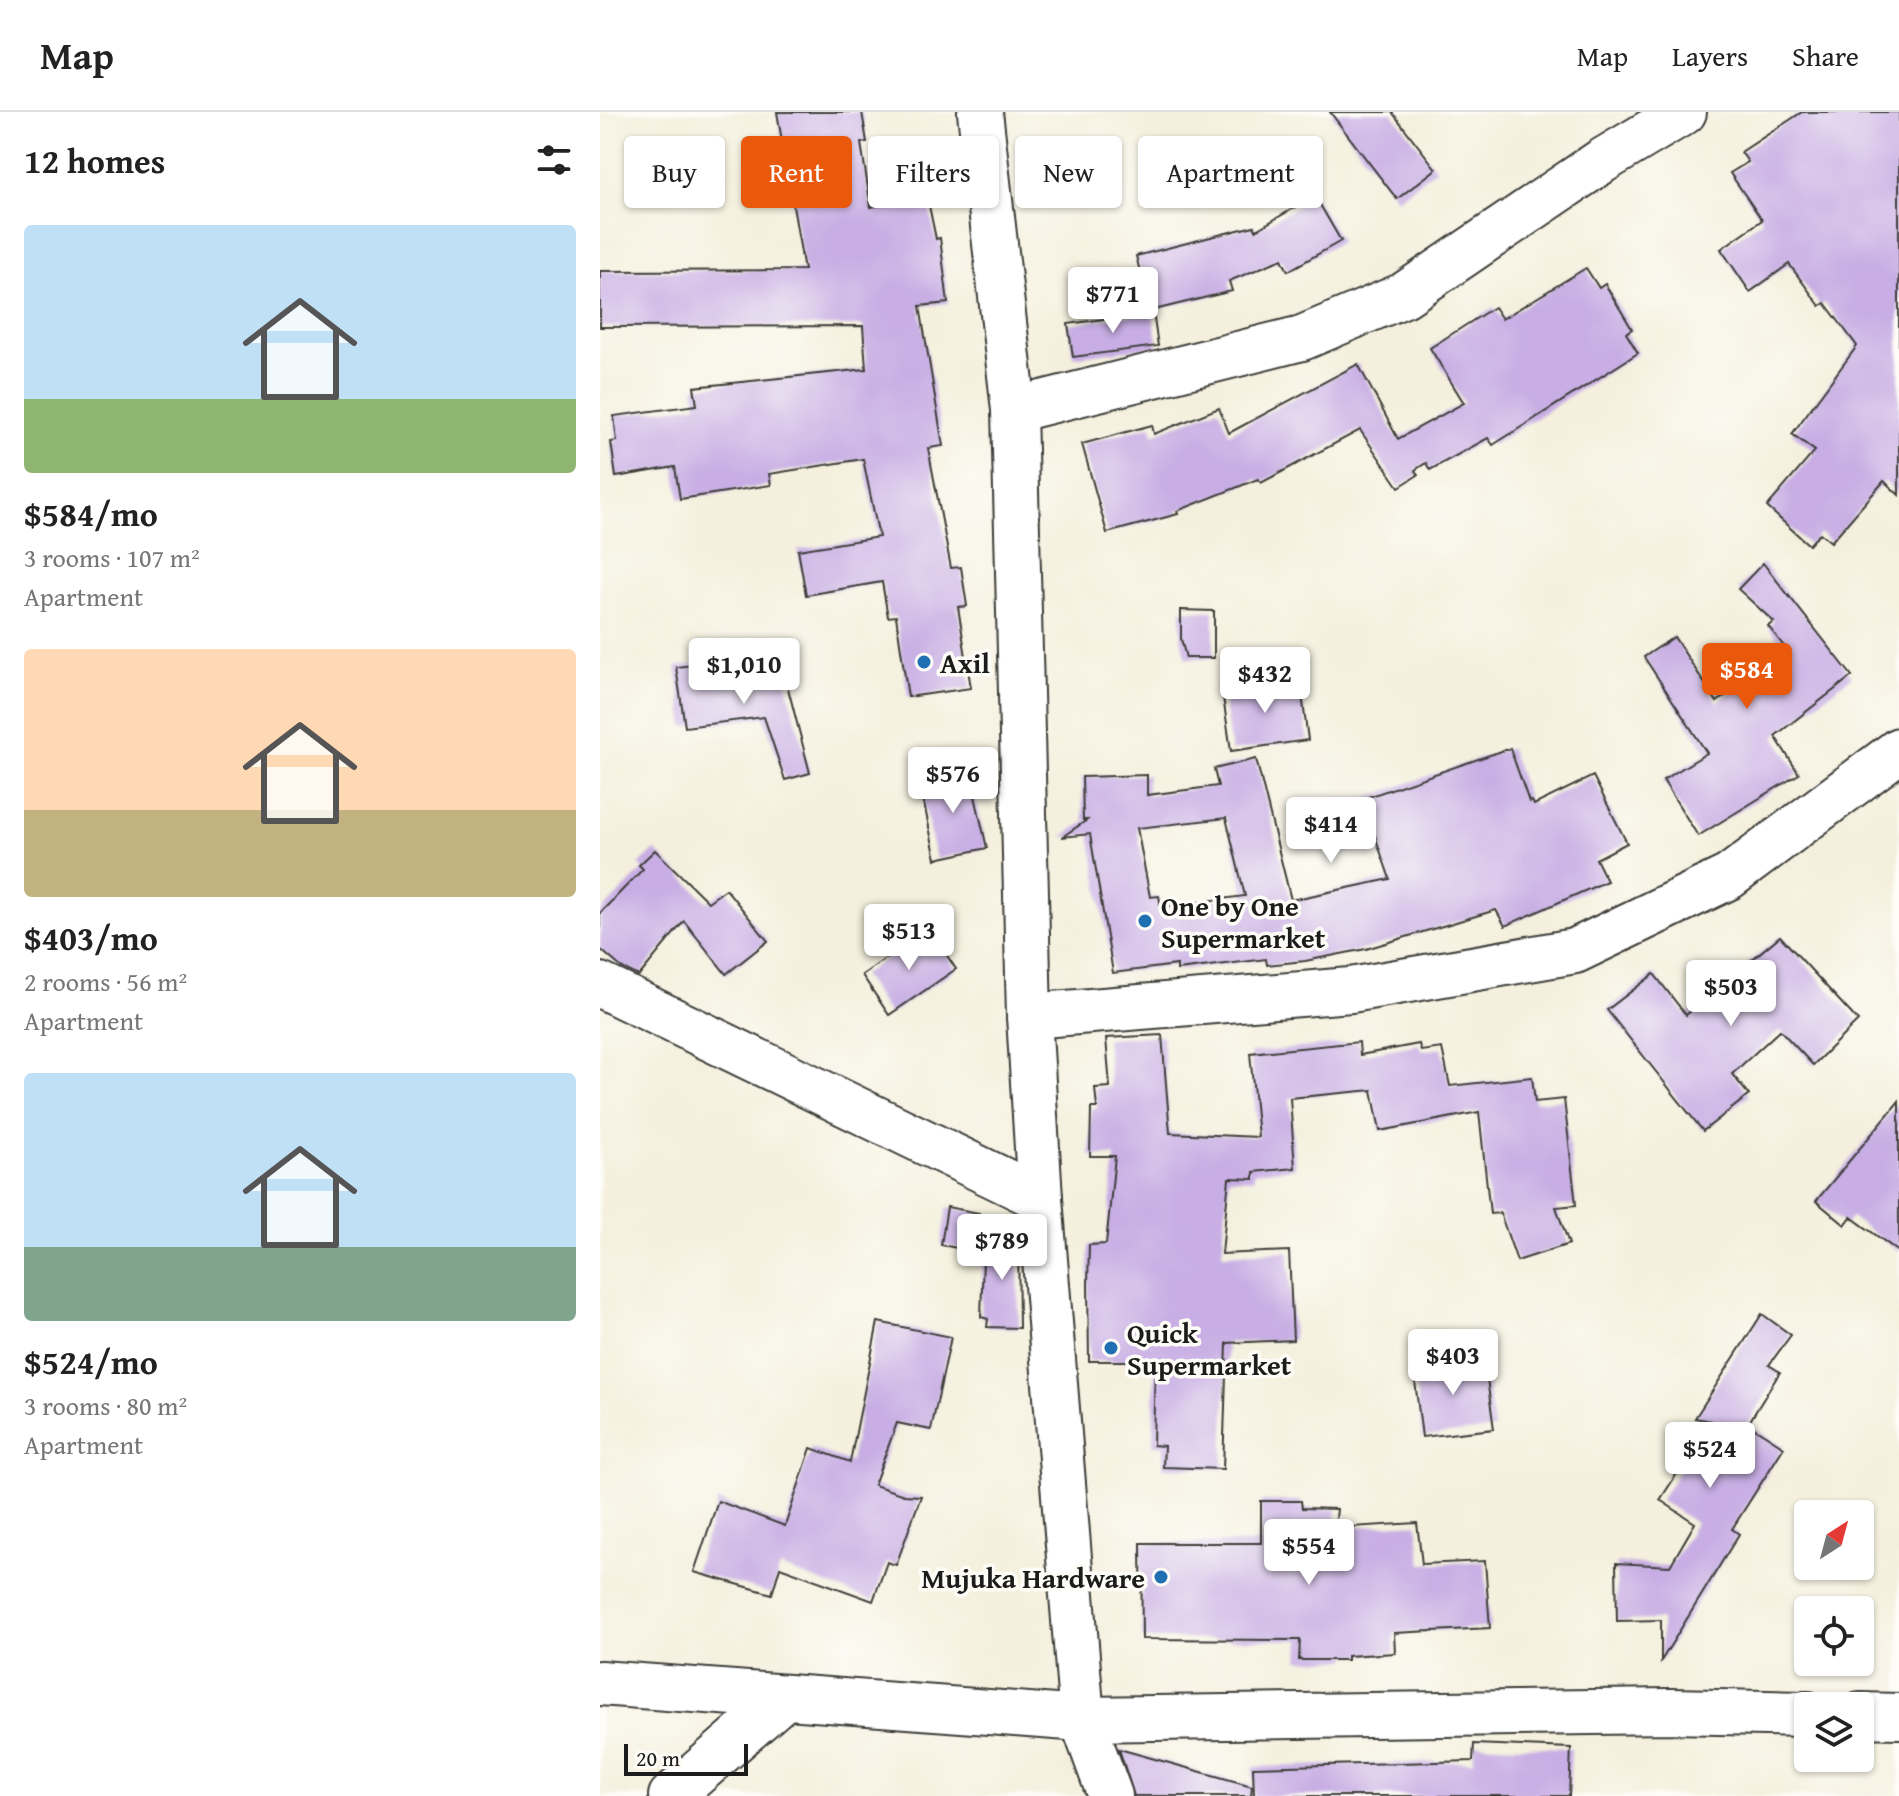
<!DOCTYPE html>
<meta charset="utf-8">
<style>
body{margin:0;font-family:"Gentium Book Plus",serif;background:#f2f2f2;color:#222;height:100vh;display:flex;flex-direction:column;font-size:30px;white-space:nowrap}
*{box-sizing:border-box;margin:0}
p{font-size:26px;color:#767676}
.icon{flex:none;width:44px;height:44px;fill:none;stroke:currentColor;stroke-width:2;stroke-linecap:round;stroke-linejoin:round}
.map{position:relative;flex:1;overflow:hidden}
.sheet{display:flex;flex-direction:column;background:#fff;width:600px}
.sheet>*{flex:none}
.hud{position:absolute;left:24px;top:24px;width:760px;height:72px;display:flex;gap:16px}
.needle{width:52px;rotate:36deg}
.fabs{position:absolute;left:1194px;top:1388px;display:grid;gap:16px}
.fabs a{display:grid;place-items:center;width:80px;height:80px;border-radius:8px;background:#fff;box-shadow:0 2px 6px #0004;font-size:40px}
.scale{position:absolute;left:24px;bottom:20px;width:124px;box-sizing:border-box;padding-left:8px;border:4px solid #1c1c1c;border-top:0;font-size:22px;line-height:28px;white-space:nowrap;color:#1c1c1c;-webkit-text-stroke:6px #fdfcf7;paint-order:stroke}
.price{position:absolute;translate:-50% -68px;padding:0 18px;border-radius:8px;background:#fff;color:#222;font-size:26px;line-height:52px;filter:drop-shadow(0 2px 4px #0008)}
.price::after{content:'';position:absolute;left:50%;top:48px;width:24px;height:18px;margin-left:-12px;background:inherit;clip-path:polygon(0 0,100% 0,50% 100%)}
.price.current{background:#ea580c;color:#fff}
ul{padding:0;list-style:none}
li{display:grid;align-content:center;gap:16px;height:424px;padding:0 24px}
li span{display:grid;place-items:center;height:248px;border-radius:8px;color:#555}
li>.icon{margin-inline-start:auto}
span .icon{width:144px;height:144px;fill:#fffc;stroke-width:1}
li b{font-size:34px}
h2{display:flex;justify-content:space-between;align-items:center;height:96px;padding:0 24px;font-size:34px}
.tag{padding:0 28px;border-radius:8px;background:#fff;box-shadow:0 2px 6px #0004;font-size:28px;line-height:72px}
.tag.current{background:#ea580c;color:#fff}
header{display:flex;align-items:center;gap:48px;box-sizing:border-box;height:112px;padding:0 40px;background:#fff;border-bottom:2px solid #e0e0e0}
header strong{font-size:38px}
nav{display:flex;gap:44px;margin-inline-start:auto;font-size:28px}
main{display:flex;flex:1;min-height:0}
.map>svg:first-child{display:block}
.building{fill:#c8aee4;fill-rule:evenodd}
.lines{fill:none;stroke-linecap:round;stroke-linejoin:round}
.minor-casing{stroke:#3c3c39;stroke-width:48}
.minor{stroke:#fff;stroke-width:44}
.poi-dot{fill:#1f6fb2;stroke:#fdfcf7;stroke-width:3}
.labels{text-anchor:middle;dominant-baseline:central;stroke-width:7;stroke-linejoin:round;paint-order:stroke}
.poi-label{font-size:28px;font-weight:bold;fill:#1c1c1c;stroke:#fdfcf7;text-anchor:start}
</style>
<header>
<strong>Map</strong>
<nav><a>Map</a><a>Layers</a><a>Share</a></nav>
</header>
<main>
<section class="sheet">
<h2>12 homes<svg class="icon" aria-label="filters" viewBox="0 0 24 24"><path d="M4 7h16M4 17h16"/><circle cx="9" cy="7" r="2"/><circle cx="15" cy="17" r="2"/></svg></h2>
<ul>
<li><span style="background:linear-gradient(#bfe0f5 70%,#8fb573 0)"><svg class="icon" aria-label="home" viewBox="0 0 24 24"><path d="M3 11l9-7 9 7M6 9v11h12V9"/></svg></span><div><b>$584/mo</b><p>3 rooms · 107 m²</p><p>Apartment</p></div></li>
<li><span style="background:linear-gradient(#ffd9b3 65%,#c2b280 0)"><svg class="icon" aria-label="home" viewBox="0 0 24 24"><path d="M3 11l9-7 9 7M6 9v11h12V9"/></svg></span><div><b>$403/mo</b><p>2 rooms · 56 m²</p><p>Apartment</p></div></li>
<li><span style="background:linear-gradient(#bfe0f5 70%,#7fa58c 0)"><svg class="icon" aria-label="home" viewBox="0 0 24 24"><path d="M3 11l9-7 9 7M6 9v11h12V9"/></svg></span><div><b>$524/mo</b><p>3 rooms · 80 m²</p><p>Apartment</p></div></li>
</ul>
</section>
<div class="map">
<svg width="1299" height="1684" viewBox="0 0 1299 1684">
<rect width="100%" height="100%" fill="#fdfcf7"/>
<filter id="ink" filterUnits="userSpaceOnUse"><feTurbulence type="fractalNoise" baseFrequency=".0125" numOctaves="2"/><feDisplacementMap in="SourceGraphic" scale="16" xChannelSelector="R" yChannelSelector="G"/><feConvolveMatrix kernelMatrix="1 2 1 2 8 2 1 2 1" color-interpolation-filters="sRGB"/></filter>
<filter id="wash" filterUnits="userSpaceOnUse"><feTurbulence type="fractalNoise" baseFrequency=".006" numOctaves="4" result="noise"/><feDisplacementMap in="SourceGraphic" scale="32" xChannelSelector="R" yChannelSelector="G"/><feGaussianBlur stdDeviation="1.8" result="paint"/><feColorMatrix in="noise" values="0 0 0 0 0 0 0 0 0 0 0 0 0 0 0 0 0 1.4 0 .05"/><feComposite in="paint" operator="in"/></filter>
<g filter="url(#wash)">
<rect width="100%" height="100%" fill="#f4f0dd"/>
<g id="blocks">
<g class="building">
<polygon points="177,0 262,0 267,30 261,31 271,95 327,84 336,127 340,126 348,191 320,194 343,334 328,336 351,456 361,455 367,494 358,495 371,576 308,585 296,504 288,505 282,470 206,483 198,438 279,425 263,347 169,362 171,373 80,387 75,355 16,365 11,330 17,329 14,304 97,293 94,275 266,257 263,214 0,215 0,159 204,158"/>
<polygon points="730,0 792,0 836,57 797,87"/>
<polygon points="1202,0 1299,0 1299,383 1284,369 1231,430 1220,421 1209,433 1167,395 1215,339 1192,322 1257,234 1225,191 1220,194 1189,152 1150,180 1121,137 1162,108 1130,61 1148,50 1141,40"/>
<polygon points="715,84 741,129 688,159 682,147 629,169 632,179 550,199 536,144 654,114 656,118"/>
<polygon points="986,156 999,176 1005,172 1032,217 1026,221 1038,241 893,333 888,326 830,358 826,351 815,358 818,363 799,375 760,318 661,371 658,367 577,399 578,402 507,421 482,332 552,313 554,322 619,296 629,321 758,252 798,327 864,291 830,236 894,195 902,207"/>
<polygon points="553,200 558,234 473,245 468,212"/>
<polygon points="1163,451 1252,564 1175,624 1199,662 1098,724 1063,668 1107,641 1044,545 1074,525 1117,590 1186,537 1168,514 1174,510 1138,477"/>
<polygon points="581,498 614,499 614,546 586,546 581,527"/>
<polygon points="138,547 141,567 183,557 210,661 185,668 164,605 85,615 76,555"/>
<polygon points="700,567 708,628 631,639 622,578"/>
<path d="M 910,636 L 929,690 L 932,689 L 934,693 L 993,664 L 1027,731 L 996,747 L 1007,769 L 905,814 L 896,798 L 766,837 L 705,849 L 667,853 L 666,847 L 577,858 L 577,853 L 513,861 L 490,722 L 462,725 L 487,708 L 483,708 L 482,665 L 547,663 L 547,683 L 618,674 L 614,657 L 656,647 L 691,788 L 790,767 L 762,687 ZM 626,706 L 645,784 L 561,795 L 559,784 L 550,785 L 537,716 Z"/>
<polygon points="369,658 387,736 336,747 319,669"/>
<polygon points="55,738 108,790 126,777 168,829 126,862 84,809 39,864 22,856 0,837 0,801 43,757 39,753"/>
<polygon points="329,817 356,857 289,903 262,863"/>
<polygon points="1180,824 1258,909 1213,953 1180,918 1132,962 1149,983 1103,1019 1007,898 1054,862 1086,903"/>
<polygon points="562,923 570,1021 658,1025 650,941 759,930 760,943 819,932 821,939 842,936 850,974 932,965 935,990 964,987 976,1093 956,1095 969,1132 917,1149 900,1101 890,1102 879,1000 780,1019 772,978 690,986 695,1056 654,1060 654,1067 629,1066 622,1142 689,1139 693,1228 627,1231 623,1357 563,1355 564,1334 553,1333 555,1249 489,1249 488,1173 489,1133 506,1132 515,1044 490,1044 491,996 497,996 495,976 510,975 506,926"/>
<polygon points="1299,989 1299,1140 1251,1105 1245,1113 1216,1089"/>
<polygon points="347,1095 379,1101 373,1139 341,1133"/>
<polygon points="394,1118 418,1119 419,1216 387,1215 388,1207 381,1205 383,1147 392,1148"/>
<polygon points="1162,1202 1191,1223 1169,1253 1180,1260 1148,1312 1184,1335 1132,1417 1139,1422 1061,1549 1061,1508 1017,1509 1016,1451 1070,1454 1095,1411 1060,1388 1111,1309 1095,1306"/>
<polygon points="278,1210 351,1225 331,1318 297,1311 274,1373 304,1383 321,1384 296,1453 287,1450 273,1489 180,1455 172,1482 94,1460 118,1389 185,1414 211,1336 250,1350"/>
<polygon points="884,1245 894,1317 822,1325 813,1253"/>
<polygon points="661,1389 701,1389 702,1396 737,1397 735,1416 817,1411 822,1452 885,1449 890,1516 794,1521 795,1541 747,1544 747,1548 699,1548 700,1528 542,1527 541,1431 661,1431"/>
<polygon points="874,1632 971,1636 969,1684 654,1684 653,1655 873,1649"/>
<polygon points="519,1637 652,1674 651,1684 534,1684"/>
</g>
</g>
</g>
<g filter="url(#ink)">
<use href="#blocks" fill-opacity="0" stroke="#3c3c39" stroke-width="2"/>
<g class="lines">
<defs>
<g id="minor">
<polyline points="380,0 414,298 429,904 440,1086 482,1607 510,1684"/>
<polyline points="414,298 702,226 804,183 1002,49 1084,0"/>
<polyline points="0,873 440,1086"/>
<polyline points="429,904 751,878 975,839 1129,765 1299,638"/>
<polyline points="0,1571 482,1607 1071,1599 1208,1602"/>
<polyline points="1260,1603 1299,1604"/>
<polyline points="71,1684 185,1585"/>
</g>
</defs>
<use href="#minor" class="minor-casing"/>
<use href="#minor" class="minor"/>
</g>
</g>
<g class="poi-dot">
<circle cx="324" cy="550" r="8"/>
<circle cx="545" cy="809" r="8"/>
<circle cx="511" cy="1236" r="8"/>
<circle cx="561" cy="1465" r="8"/>
</g>
<g class="labels">
<g class="poi-label">
<text x="340" y="550">Axil</text>
<text x="561" y="793">One by One<tspan x="561" dy="32">Supermarket</tspan></text>
<text x="527" y="1220">Quick<tspan x="527" dy="32">Supermarket</tspan></text>
<text x="545" y="1465" text-anchor="end">Mujuka Hardware</text>
</g>
</g>
</svg>
<div class="fabs">
<a><svg class="needle" viewBox="-14 -14 28 28"><path d="M0-13l5 13h-10z" fill="#e53935"/><path d="M0 13l5-13h-10z" fill="#767676"/></svg></a>
<a><svg class="icon" aria-label="locate" viewBox="0 0 24 24"><circle cx="12" cy="12" r="6"/><path d="M12 2v4M12 18v4M2 12h4M18 12h4"/></svg></a>
<a><svg class="icon" aria-label="layers" viewBox="0 0 24 24"><path d="M12 4l9 5-9 5-9-5zM3 14l9 5 9-5"/></svg></a>
</div>
<div class="scale">20 m</div>
<b class="price" style="left:513px;top:223px">$771</b>
<b class="price" style="left:144px;top:594px">$1,010</b>
<b class="price current" style="left:1147px;top:599px">$584</b>
<b class="price" style="left:665px;top:603px">$432</b>
<b class="price" style="left:353px;top:703px">$576</b>
<b class="price" style="left:731px;top:753px">$414</b>
<b class="price" style="left:309px;top:860px">$513</b>
<b class="price" style="left:1131px;top:916px">$503</b>
<b class="price" style="left:402px;top:1170px">$789</b>
<b class="price" style="left:853px;top:1285px">$403</b>
<b class="price" style="left:1110px;top:1378px">$524</b>
<b class="price" style="left:709px;top:1475px">$554</b>
<div class="hud">
<a class="tag">Buy</a>
<a class="tag current">Rent</a>
<a class="tag">Filters</a>
<a class="tag">New</a>
<a class="tag">Apartment</a>
</div>
</div>
</main>
